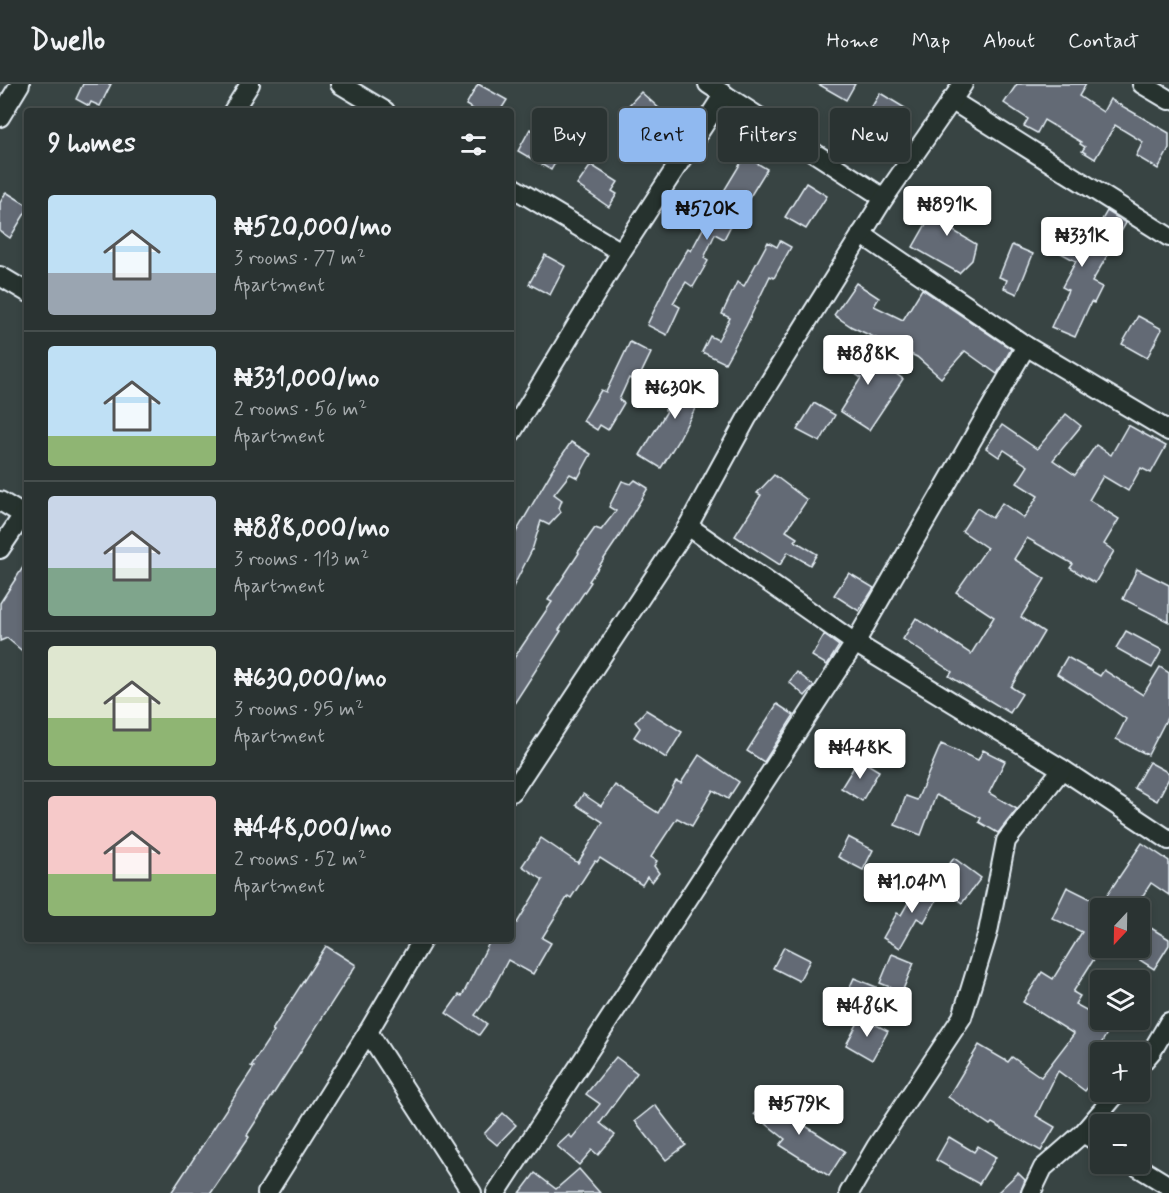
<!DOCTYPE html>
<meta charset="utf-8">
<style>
body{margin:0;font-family:Mynerve,sans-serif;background:#363f3e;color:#f1f3f6;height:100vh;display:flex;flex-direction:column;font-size:22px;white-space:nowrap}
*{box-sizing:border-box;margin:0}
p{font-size:20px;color:#a5aaac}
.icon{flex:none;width:33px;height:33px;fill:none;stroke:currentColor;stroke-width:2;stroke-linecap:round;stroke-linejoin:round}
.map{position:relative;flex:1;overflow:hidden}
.panel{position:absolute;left:24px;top:24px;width:490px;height:834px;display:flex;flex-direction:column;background:#2a3332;border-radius:6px;box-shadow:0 3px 9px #0003,0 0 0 2px #464e4d}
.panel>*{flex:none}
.guide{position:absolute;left:532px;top:24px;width:546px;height:54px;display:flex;gap:12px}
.needle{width:39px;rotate:202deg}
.controls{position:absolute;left:1090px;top:814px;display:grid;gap:12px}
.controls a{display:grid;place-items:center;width:60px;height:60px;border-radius:6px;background:#2a3332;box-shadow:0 3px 9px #0003,0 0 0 2px #464e4d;font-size:30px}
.price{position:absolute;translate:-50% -51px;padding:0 14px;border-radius:6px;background:#fff;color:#222;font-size:20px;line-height:39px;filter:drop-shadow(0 2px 3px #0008)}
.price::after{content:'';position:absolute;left:50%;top:36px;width:18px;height:14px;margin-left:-9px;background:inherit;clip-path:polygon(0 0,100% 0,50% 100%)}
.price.on{background:#90b9f0;color:#111}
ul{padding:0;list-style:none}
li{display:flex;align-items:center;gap:18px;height:150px;padding:0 24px}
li+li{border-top:2px solid #464e4d}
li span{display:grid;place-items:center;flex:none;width:168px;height:120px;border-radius:6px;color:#555}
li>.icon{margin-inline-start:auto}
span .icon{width:72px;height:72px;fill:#fffc;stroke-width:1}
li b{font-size:26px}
h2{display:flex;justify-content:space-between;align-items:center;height:72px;padding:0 24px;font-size:26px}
.chip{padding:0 21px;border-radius:6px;background:#2a3332;box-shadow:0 3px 9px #0003,0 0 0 2px #464e4d;font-size:21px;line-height:54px}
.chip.on{background:#90b9f0;color:#111}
header{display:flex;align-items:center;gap:36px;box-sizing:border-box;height:84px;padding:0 30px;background:#2a3332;border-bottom:2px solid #464e4d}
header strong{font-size:28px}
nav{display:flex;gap:33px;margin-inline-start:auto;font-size:21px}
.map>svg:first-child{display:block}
.building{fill:#636b75;stroke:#e8f1f8;stroke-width:1.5}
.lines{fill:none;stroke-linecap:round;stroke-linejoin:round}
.minor-casing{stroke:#e8f1f8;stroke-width:22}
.minor{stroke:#26332d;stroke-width:18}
</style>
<header>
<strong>Dwello</strong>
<nav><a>Home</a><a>Map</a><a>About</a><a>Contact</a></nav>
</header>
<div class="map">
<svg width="1169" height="1109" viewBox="0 0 1169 1109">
<rect width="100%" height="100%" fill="#384443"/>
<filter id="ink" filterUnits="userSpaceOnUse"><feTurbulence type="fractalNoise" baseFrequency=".0167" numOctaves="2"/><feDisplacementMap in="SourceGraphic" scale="12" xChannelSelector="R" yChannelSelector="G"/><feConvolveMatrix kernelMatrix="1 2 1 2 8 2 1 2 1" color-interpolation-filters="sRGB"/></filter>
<g filter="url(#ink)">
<g class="building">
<polygon points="83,0 111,0 100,22 91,18 89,22 76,15"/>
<polygon points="478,0 507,16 500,27 476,27 466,21"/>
<polygon points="818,0 855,0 846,16"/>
<polygon points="1017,0 1086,0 1079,12 1103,28 1110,15 1169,49 1169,65 1158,85 1136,72 1143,58 1115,41 1095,75 1082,67 1085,63 1080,60 1081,58 1044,36 1037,49 1024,42 1028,35 1004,19"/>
<polygon points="641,8 671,35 654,54 633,36 639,30 629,21"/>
<polygon points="880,9 905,24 901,32 910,38 901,52 867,31"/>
<polygon points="530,45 559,62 555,69 559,72 551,86 518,67"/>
<polygon points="745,72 767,85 748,116 745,114 724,155 715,150 704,174 708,177 693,203 686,198 673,219 680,223 667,251 647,241 669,196 688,165 691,167 719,115"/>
<polygon points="591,81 618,98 612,107 617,110 609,123 577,101"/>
<polygon points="806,99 827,112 806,145 785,133"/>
<polygon points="6,108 27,121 27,126 10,154 0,147 0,119"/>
<polygon points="949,108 967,117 952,146 976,160 972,176 959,189 913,163 930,133 934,136"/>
<polygon points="1107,127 1126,139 1092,198 1102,203 1094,219 1091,218 1075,253 1051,243 1068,206 1062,203 1076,177 1042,159 1052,138 1090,157"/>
<polygon points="780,157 791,163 774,194 770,192 746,242 725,279 702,268 710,252 718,256 730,234 722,230 737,198 744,202 768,158 777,163"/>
<polygon points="1012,161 1033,170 1017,210 1004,204 1007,196 999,193"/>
<polygon points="545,171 565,182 550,211 529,200"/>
<polygon points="856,199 879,214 874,222 903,236 922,205 1011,265 997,290 965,267 941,294 917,273 852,243 834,231"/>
<polygon points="1138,232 1162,245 1147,274 1122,260"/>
<polygon points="851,257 903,295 869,346 840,327 861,294 837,277"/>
<polygon points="630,258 651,269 637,298 629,294 619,316 624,319 608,346 600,341 597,346 583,337 601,306 606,308"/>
<polygon points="696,289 710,296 679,355 661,384 640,371 667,327 665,326 680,298 688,302"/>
<polygon points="814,319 835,331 820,358 797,346"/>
<polygon points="1066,330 1081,342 1053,376 1075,391 1096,361 1111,371 1128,341 1166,362 1151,389 1141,384 1128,407 1103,392 1089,416 1119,435 1104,460 1114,467 1095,499 1070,484 1073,480 1027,454 1014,475 1045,495 1021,533 1044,548 1011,603 1022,610 1010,629 949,592 952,588 903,555 916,534 971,570 994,533 956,508 987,464 962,447 977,424 992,434 1002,419 1024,434 1038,412 1017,399 1028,382 1004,366 999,373 986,364 1002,341 1037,365"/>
<polygon points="571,358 591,370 578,394 570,390 554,410 562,416 559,424 561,428 549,441 541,437 532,466 512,505 512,455 552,387 551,387"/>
<polygon points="774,391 807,416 786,447 797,454 795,457 817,470 810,481 788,468 780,481 735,452 761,411 757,409"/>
<polygon points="635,396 648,404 620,451 589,497 591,498 559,546 561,547 512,623 512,577 552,518 548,516 579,469 578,468 595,444 601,446 616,427 609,423 622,397 631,400"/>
<polygon points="27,477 27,571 7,554 0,557 0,519"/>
<polygon points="1137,485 1169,501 1169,538 1123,515"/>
<polygon points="849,489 874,504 859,527 834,511"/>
<polygon points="1126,547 1162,566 1152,584 1116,564"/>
<polygon points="824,551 839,562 827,581 812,572"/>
<polygon points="1067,573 1100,592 1104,586 1143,611 1160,583 1169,589 1169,630 1148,671 1116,655 1126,635 1088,609 1057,590"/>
<polygon points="797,588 814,602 805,612 789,598"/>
<polygon points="777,620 794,631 764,678 747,667"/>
<polygon points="646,626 682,648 666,674 634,653 640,644 635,638"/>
<polygon points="941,660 978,676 983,666 1005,677 989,709 1017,725 998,749 979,738 981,734 936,711 921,751 895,741 906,712 917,716"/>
<polygon points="699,671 739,698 728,715 713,706 692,742 677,734 651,773 657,777 654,782 659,789 652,798 647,793 642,801 600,774 597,778 595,777 571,814 568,812 542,854 551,859 533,890 508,876 489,912 475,931 487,940 479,951 446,929 459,911 462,912 491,855 512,855 512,836 517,839 543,796 522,782 541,754 578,779 603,738 576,721 583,710 601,722 615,701 658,729 676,697 681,699"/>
<polygon points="859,675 879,687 862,717 841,704"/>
<polygon points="1149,678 1169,689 1169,694 1157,717 1134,704"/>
<polygon points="848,753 873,766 863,786 838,773"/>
<polygon points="1142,759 1169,777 1169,811 1151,799 1134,825 1101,825 1101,864 1073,908 1080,912 1075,920 1101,934 1101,936 1112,940 1091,978 1101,986 1085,1007 1058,987 1036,1032 1055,1043 1041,1067 992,1039 990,1041 948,1013 979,961 1008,978 1012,973 1041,993 1074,950 1023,918 1042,888 1053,895 1082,848 1052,834 1067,803 1101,820"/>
<polygon points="954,774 981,794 962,819 935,799"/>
<polygon points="920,798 940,810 924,838 917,834 900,864 883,854 897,829 901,831"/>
<polygon points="1146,841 1169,855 1169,861 1154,885 1121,864 1140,864 1140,852"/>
<polygon points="326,862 356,881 247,1051 249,1053 211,1109 171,1109 254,983 251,982 274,947 272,946"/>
<polygon points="784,863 810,876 799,897 773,884"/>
<polygon points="892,870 914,879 902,908 880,899"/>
<polygon points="854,894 876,903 865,926 844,916"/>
<polygon points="861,933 888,947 872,976 846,961"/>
<polygon points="616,973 637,989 600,1039 615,1051 598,1071 592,1066 579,1081 557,1062 569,1051 572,1054 600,1020 586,1010"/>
<polygon points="772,1009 797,1029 793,1034 845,1067 829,1092 780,1061 785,1055 754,1030"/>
<polygon points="655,1021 686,1061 666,1076 635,1037"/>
<polygon points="503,1029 516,1041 497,1061 484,1050"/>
<polygon points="949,1053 974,1068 978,1062 996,1073 979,1100 936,1076"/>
<polygon points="579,1085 600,1109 520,1109 535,1089 556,1105"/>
<polygon points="1018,1089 1025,1096 1020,1109 997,1109"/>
</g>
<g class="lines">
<defs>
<g id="minor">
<polyline points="340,0 385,27"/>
<polyline points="708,0 884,114"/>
<polyline points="1142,0 1169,16"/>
<polyline points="951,16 1169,153"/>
<polyline points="233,27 250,0"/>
<polyline points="0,33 20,0"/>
<polyline points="512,103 621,168"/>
<polyline points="861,150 1026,262 1169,347"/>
<polyline points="0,192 27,208"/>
<polyline points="512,348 621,168 724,10"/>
<polyline points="0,417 27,433"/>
<polyline points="688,442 855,559 1062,685 1169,756"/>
<polyline points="0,465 23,431"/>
<polyline points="512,708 688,442 747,334 884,114 963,0"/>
<polyline points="368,948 472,1109"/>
<polyline points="1140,981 1152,967 1169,938"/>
<polyline points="1083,1049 1101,1060"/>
<polyline points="1133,1080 1169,1102"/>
<polyline points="267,1109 368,948 423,855"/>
<polyline points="496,1109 855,559 1026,262"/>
<polyline points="849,1109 876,1063 962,933 988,848 1006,757 1062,685"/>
<polyline points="1031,1109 1043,1084 1083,1049 1118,1008"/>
</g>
</defs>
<use href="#minor" class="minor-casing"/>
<use href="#minor" class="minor"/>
</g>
</g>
</svg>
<div class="controls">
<a><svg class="needle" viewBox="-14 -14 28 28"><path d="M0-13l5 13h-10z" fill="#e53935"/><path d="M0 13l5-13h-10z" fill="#a5aaac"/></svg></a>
<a><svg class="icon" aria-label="layers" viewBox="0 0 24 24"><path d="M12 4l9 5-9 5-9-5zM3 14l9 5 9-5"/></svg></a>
<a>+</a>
<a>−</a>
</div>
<b class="price" style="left:947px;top:153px">₦891K</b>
<b class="price on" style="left:707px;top:157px">₦520K</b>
<b class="price" style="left:1082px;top:184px">₦331K</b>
<b class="price" style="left:868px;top:302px">₦888K</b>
<b class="price" style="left:675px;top:336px">₦630K</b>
<b class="price" style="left:860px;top:696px">₦448K</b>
<b class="price" style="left:912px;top:830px">₦1.04M</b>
<b class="price" style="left:867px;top:954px">₦486K</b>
<b class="price" style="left:799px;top:1052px">₦579K</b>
<div class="guide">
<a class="chip">Buy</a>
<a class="chip on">Rent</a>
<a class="chip">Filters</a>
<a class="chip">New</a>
</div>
<section class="panel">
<h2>9 homes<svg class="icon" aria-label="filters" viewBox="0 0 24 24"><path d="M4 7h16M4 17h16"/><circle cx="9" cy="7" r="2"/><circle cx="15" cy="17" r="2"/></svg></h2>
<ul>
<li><span style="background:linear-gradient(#bfe0f5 65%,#9aa5b1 0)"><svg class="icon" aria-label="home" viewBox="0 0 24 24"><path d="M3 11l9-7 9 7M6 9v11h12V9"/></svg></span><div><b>₦520,000/mo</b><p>3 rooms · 77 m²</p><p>Apartment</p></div></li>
<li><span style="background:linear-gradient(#bfe0f5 75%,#8fb573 0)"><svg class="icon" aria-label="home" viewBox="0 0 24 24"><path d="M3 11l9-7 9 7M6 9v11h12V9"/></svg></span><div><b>₦331,000/mo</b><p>2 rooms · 56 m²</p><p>Apartment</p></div></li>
<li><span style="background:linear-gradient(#c9d6e8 60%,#7fa58c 0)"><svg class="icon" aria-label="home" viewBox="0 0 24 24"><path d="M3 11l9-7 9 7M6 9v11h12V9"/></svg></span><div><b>₦888,000/mo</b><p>3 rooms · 113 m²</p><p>Apartment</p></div></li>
<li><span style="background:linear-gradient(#dfe7d0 60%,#8fb573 0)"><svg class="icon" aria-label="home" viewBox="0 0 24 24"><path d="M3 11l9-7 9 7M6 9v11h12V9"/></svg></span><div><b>₦630,000/mo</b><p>3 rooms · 95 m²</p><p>Apartment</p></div></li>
<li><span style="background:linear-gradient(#f6c9c9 65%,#8fb573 0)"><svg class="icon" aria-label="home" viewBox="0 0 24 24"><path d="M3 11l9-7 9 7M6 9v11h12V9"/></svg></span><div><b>₦448,000/mo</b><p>2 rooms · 52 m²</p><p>Apartment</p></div></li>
</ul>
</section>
</div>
